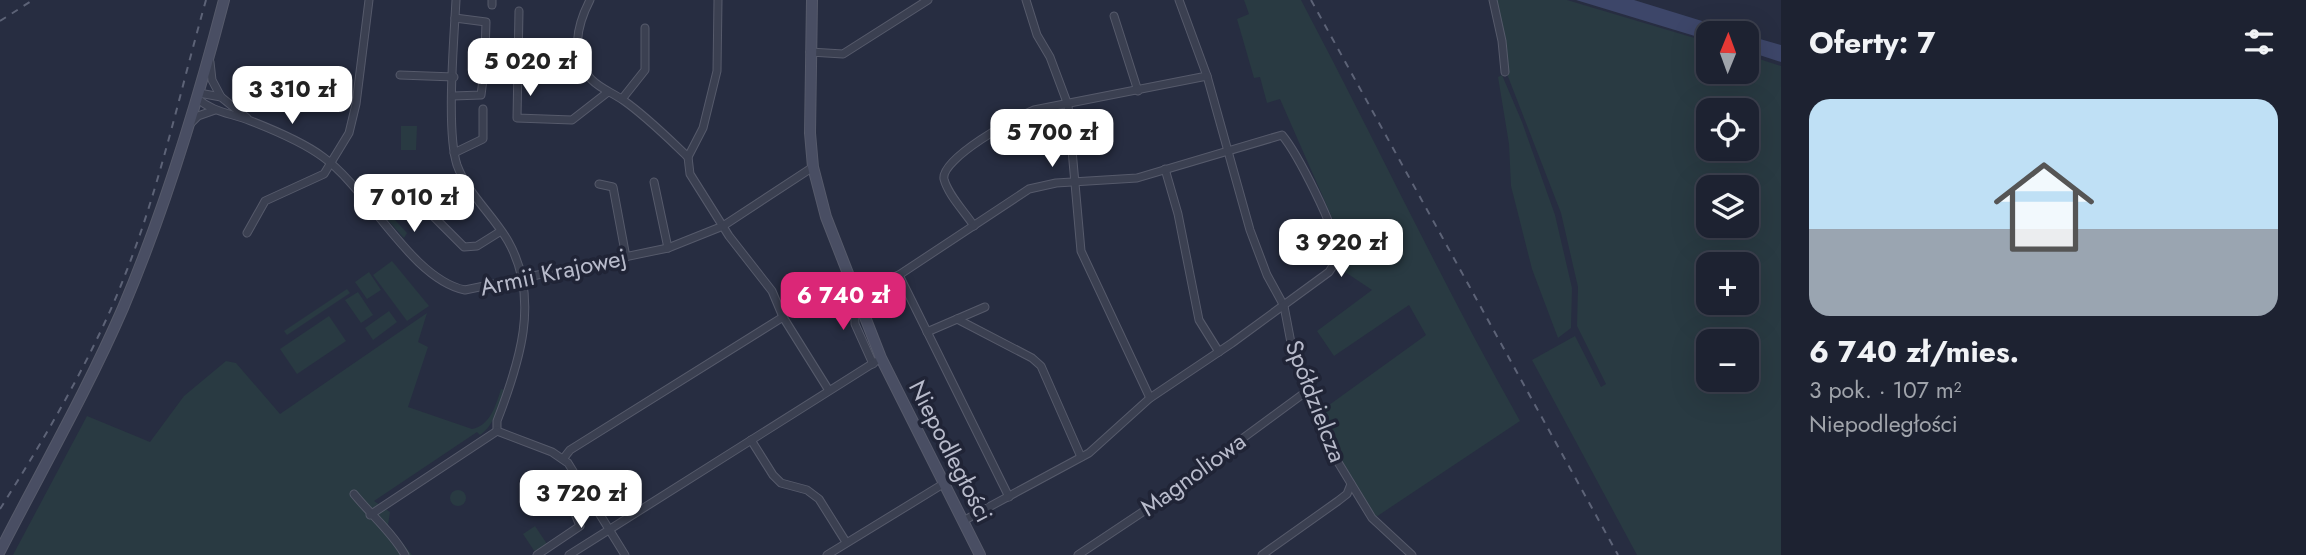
<!DOCTYPE html>
<html lang="pl">
<meta charset="utf-8">
<style>
body{margin:0;font-family:Jost,sans-serif;background:#252a39;color:#f1f3f6;height:100vh;display:flex;flex-direction:column;font-size:26px;white-space:nowrap}
*{box-sizing:border-box;margin:0}
p{font-size:23px;color:#a0a4ab}
.icon{flex:none;width:38px;height:38px;fill:none;stroke:currentColor;stroke-width:2;stroke-linecap:round;stroke-linejoin:round}
.map{position:relative;flex:1;overflow:hidden}
.sheet{display:flex;flex-direction:column;background:#1d2231;width:525px}
.sheet>*{flex:none}
.needle{width:46px;rotate:1deg}
.controls{position:absolute;left:1696px;top:21px;display:grid;gap:14px}
.controls a{display:grid;place-items:center;width:63px;height:63px;border-radius:14px;background:#1d2231;box-shadow:0 7px 28px #0002,0 0 0 2px #3b3f4d;font-size:35px}
.price{position:absolute;translate:-50% -60px;padding:0 16px;border-radius:14px;background:#fff;color:#222;font-size:23px;line-height:46px;filter:drop-shadow(0 2px 4px #0008)}
.price::after{content:'';position:absolute;left:50%;top:42px;width:21px;height:16px;margin-left:-10px;background:inherit;clip-path:polygon(0 0,100% 0,50% 100%)}
.price.current{background:#db2777;color:#fff}
ul{padding:0;list-style:none}
li{display:grid;align-content:center;gap:14px;height:371px;padding:0 28px}
li span{display:grid;place-items:center;height:217px;border-radius:21px;color:#555}
li>.icon{margin-inline-start:auto}
span .icon{width:126px;height:126px;fill:#fffc;stroke-width:1}
li b{font-size:30px}
h2{display:flex;justify-content:space-between;align-items:center;height:84px;padding:0 28px;font-size:30px}
main{display:flex;flex:1;min-height:0}
.map>svg:first-child{display:block}
.green{fill:#293a42;fill-rule:evenodd}
.water{fill:#3d4669}
.lines{fill:none;stroke-linecap:round;stroke-linejoin:round}
.street-casing{stroke:#565a6b;stroke-width:9}
.secondary-casing{stroke:#565a6b;stroke-width:12}
.street{stroke:#3b4051;stroke-width:7}
.secondary{stroke:#494e63;stroke-width:10}
.rail{stroke:#5d6377;stroke-width:2;stroke-dasharray:7 7;stroke-linecap:butt}
.labels{text-anchor:middle;dominant-baseline:central;stroke-width:7;stroke-linejoin:round;paint-order:stroke}
.street-label{font-size:24px;fill:#b8bbcb;stroke:#202436}
</style>
<main>
<div class="map">
<svg width="1781" height="555" viewBox="0 0 1781 555">
<rect width="100%" height="100%" fill="#272d41"/>
<g class="green">
<path d="M 1244,0 L 1301,0 C 1375,140 1442,283 1520,421 L 1376,517 L 1334,448 L 1318,413 L 1426,335 L 1409,305 L 1334,356 L 1317,331 L 1372,290 L 1339,268 L 1343,255 L 1341,238 L 1280,99 L 1267,103 L 1260,77 L 1254,78 L 1237,19 L 1249,14 Z"/>
<path d="M 1494,0 L 1567,0 L 1708,42 L 1708,72 L 1746,72 L 1747,55 L 1781,66 L 1781,555 L 1637,555 L 1532,360 L 1575,336 L 1601,387 L 1606,384 L 1577,326 L 1578,287 L 1561,213 L 1507,74 ZM 1708,110 L 1746,110 L 1746,149 L 1708,149 ZM 1708,187 L 1746,187 L 1746,226 L 1708,226 ZM 1708,264 L 1746,264 L 1746,303 L 1708,303 ZM 1708,341 L 1746,341 L 1746,380 L 1708,380 Z"/>
<polygon points="1502,75 1522,122 1555,215 1572,288 1571,328 1558,338 1532,269 1511,186 1509,144 1498,77"/>
<polygon points="401,126 417,126 416,150 401,150"/>
<polygon points="372,195 407,233 404,238 369,199"/>
<polygon points="392,261 429,306 407,321 373,275"/>
<polygon points="369,272 381,290 367,299 355,282"/>
<polygon points="347,289 350,293 287,335 284,331"/>
<polygon points="358,292 373,315 361,323 345,300"/>
<polygon points="389,311 397,322 373,340 365,328"/>
<path d="M 427,313 L 418,342 L 428,347 L 408,407 L 472,429 C 490,426 496,405 501,389 L 504,390 C 498,406 495,425 480,435 L 477,432 L 374,501 L 390,512 L 388,525 L 412,555 L 13,555 L 87,416 L 150,442 L 184,396 L 226,361 L 236,363 L 280,414 Z"/>
<polygon points="329,316 346,341 297,374 280,349"/>
<circle cx="458" cy="498" r="8"/>
<polygon points="535,526 547,544 535,552 523,534"/>
</g>
<g class="water">
<polygon points="1576,0 1634,0 1741,33 1708,33 1708,40"/>
<polygon points="1746,35 1781,45 1781,62 1747,51"/>
</g>
<g class="lines">
<defs>
<g id="street">
<path d="M 456,0 C 454,39 446,131 457,165 C 467,193 493,215 508,241 C 541,299 519,364 497,421 L 497,431"/>
<path d="M 590,0 C 577,25 569,58 592,80 C 601,89 613,93 623,100 C 646,116 668,138 688,157"/>
<polyline points="718,0 717,71 703,128 688,157 690,174 729,236 772,291 783,317 828,389"/>
<polyline points="1026,0 1037,35 1050,57 1068,105 1081,251 1150,398"/>
<polyline points="1179,0 1207,76 1250,230 1267,275 1284,306 1292,348 1307,391 1333,454 1372,518 1412,555"/>
<polyline points="1493,0 1502,41 1505,72"/>
<polyline points="492,5 492,0"/>
<polyline points="519,11 517,118 572,120 608,92"/>
<polyline points="1114,16 1138,91"/>
<polyline points="455,18 486,22 485,53"/>
<polyline points="810,52 843,54 928,0"/>
<polyline points="210,62 212,80 221,97"/>
<polyline points="400,75 454,77"/>
<polyline points="199,93 221,97 247,118"/>
<polyline points="453,96 481,95 485,64"/>
<path d="M 197,98 C 213,113 232,113 251,121 C 274,130 303,142 323,157 C 369,190 411,279 465,290 L 668,248 L 723,226 L 813,167"/>
<polyline points="622,99 645,70 645,28"/>
<polyline points="190,124 198,116 215,110"/>
<polyline points="454,153 483,139 483,109"/>
<polyline points="1165,169 1178,214 1199,320 1219,352"/>
<polyline points="654,182 668,248"/>
<polyline points="599,184 613,187 626,257"/>
<polyline points="421,204 464,247 477,246 501,231"/>
<path d="M 974,226 C 965,212 948,195 944,179 C 940,159 1016,117 1034,110 L 1207,76"/>
<polyline points="247,233 265,201 324,174 349,133 356,104 369,0"/>
<polyline points="899,275 1009,497"/>
<polyline points="957,319 1032,358 1041,366 1081,457"/>
<polyline points="927,332 985,307"/>
<path d="M 873,364 L 855,324 L 854,292 L 899,275 L 1029,189 L 1056,183 L 1137,178 L 1282,135 C 1297,153 1337,230 1337,252 C 1337,260 1333,266 1329,272 L 1232,343 L 1150,398 L 1089,453 L 963,521"/>
<polyline points="497,431 552,452 568,463 625,555"/>
<polyline points="751,440 773,475 781,483 807,490 819,499 846,542"/>
<polyline points="563,459 570,450 783,317"/>
<path d="M 354,494 C 371,515 392,532 405,555"/>
<polyline points="370,515 497,431"/>
<polyline points="537,555 580,526 574,511 591,498"/>
<polyline points="569,555 875,362"/>
<polyline points="827,555 943,484"/>
<polyline points="1078,555 1144,511 1307,391"/>
<polyline points="1262,555 1338,501 1347,494 1351,484"/>
</g>
<g id="secondary">
<polyline points="812,0 810,133 813,167 826,217 881,358 980,555"/>
<path d="M 0,551 C 41,471 87,391 123,308 C 165,209 197,104 224,0"/>
</g>
</defs>
<use href="#street" class="street-casing"/>
<use href="#secondary" class="secondary-casing"/>
<use href="#street" class="street"/>
<use href="#secondary" class="secondary"/>
<g class="rail">
<polyline points="1311,0 1618,555"/>
<polyline points="0,21 33,0"/>
<path d="M 0,509 C 45,438 95,353 125,275 C 160,187 180,91 206,0"/>
</g>
</g>
<g class="labels">
<g class="street-label">
<text transform="translate(553 272) rotate(-12)">Armii Krajowej</text>
<text transform="translate(1316 401) rotate(69)">Spółdzielcza</text>
<text transform="translate(951 451) rotate(63)">Niepodległości</text>
<text transform="translate(1193 474) rotate(-36)">Magnoliowa</text>
</g>
</g>
</svg>
<div class="controls">
<a><svg class="needle" viewBox="-14 -14 28 28"><path d="M0-13l5 13h-10z" fill="#e53935"/><path d="M0 13l5-13h-10z" fill="#a0a4ab"/></svg></a>
<a><svg class="icon" aria-label="locate" viewBox="0 0 24 24"><circle cx="12" cy="12" r="6"/><path d="M12 2v4M12 18v4M2 12h4M18 12h4"/></svg></a>
<a><svg class="icon" aria-label="layers" viewBox="0 0 24 24"><path d="M12 4l9 5-9 5-9-5zM3 14l9 5 9-5"/></svg></a>
<a>+</a>
<a>−</a>
</div>
<b class="price" style="left:530px;top:98px">5 020 zł</b>
<b class="price" style="left:292px;top:126px">3 310 zł</b>
<b class="price" style="left:1052px;top:169px">5 700 zł</b>
<b class="price" style="left:414px;top:234px">7 010 zł</b>
<b class="price" style="left:1341px;top:279px">3 920 zł</b>
<b class="price current" style="left:843px;top:332px">6 740 zł</b>
<b class="price" style="left:581px;top:530px">3 720 zł</b>
</div>
<section class="sheet">
<h2>Oferty: 7<svg class="icon" aria-label="filters" viewBox="0 0 24 24"><path d="M4 7h16M4 17h16"/><circle cx="9" cy="7" r="2"/><circle cx="15" cy="17" r="2"/></svg></h2>
<ul>
<li><span style="background:linear-gradient(#bfe0f5 60%,#9aa5b1 0)"><svg class="icon" aria-label="home" viewBox="0 0 24 24"><path d="M3 11l9-7 9 7M6 9v11h12V9"/></svg></span><div><b>6 740 zł/mies.</b><p>3 pok. · 107 m²</p><p>Niepodległości</p></div></li>
</ul>
</section>
</main>
